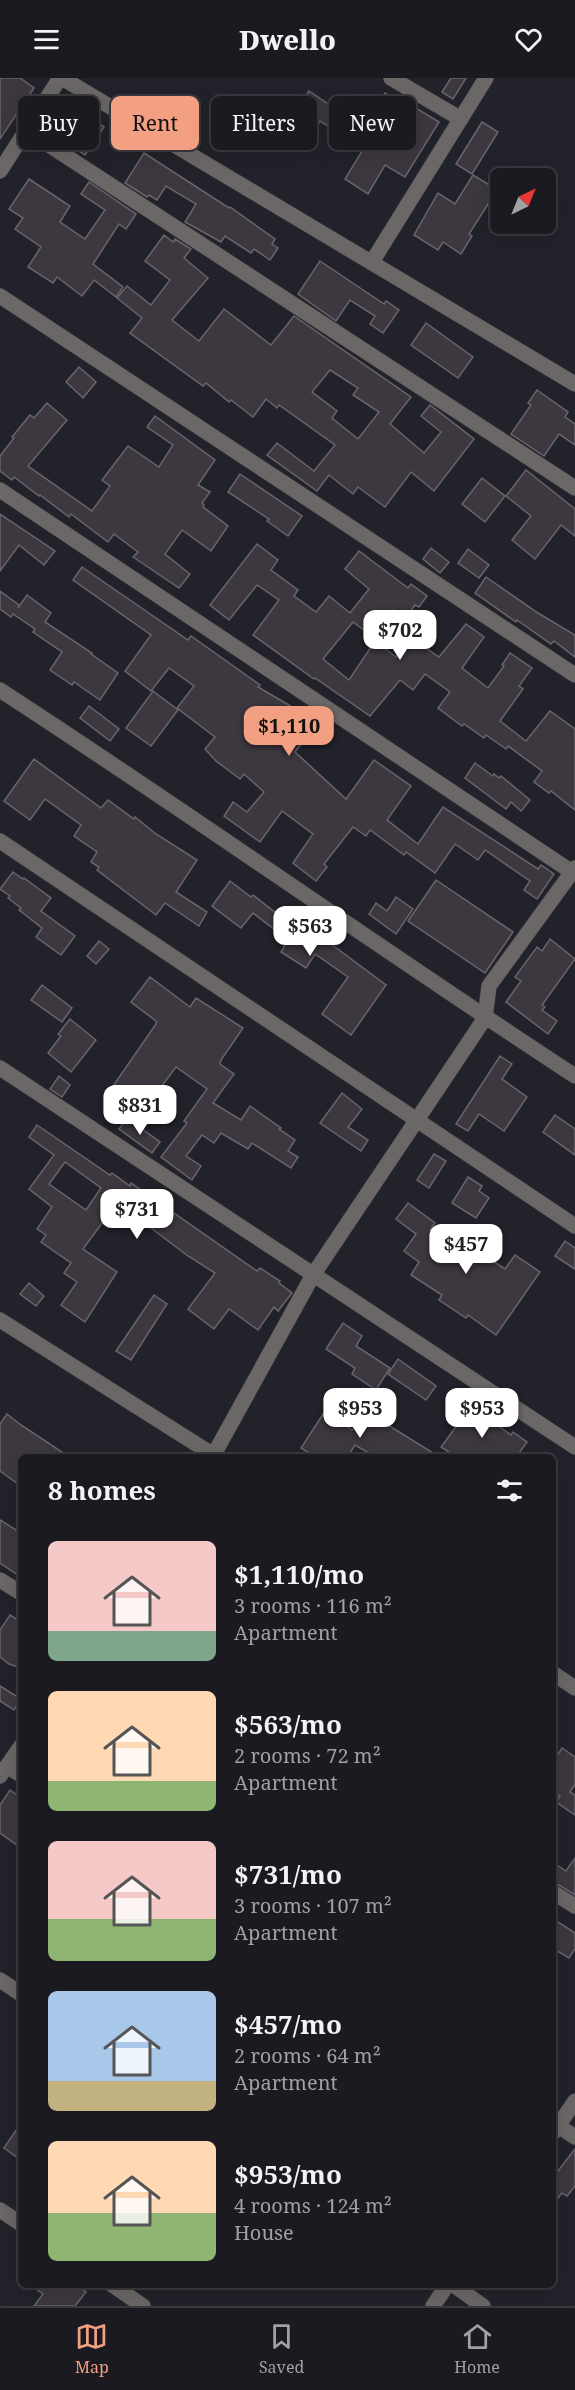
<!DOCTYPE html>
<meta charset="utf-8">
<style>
body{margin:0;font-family:"Noto Serif",serif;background:#27272d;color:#f1f3f6;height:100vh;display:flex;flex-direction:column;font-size:22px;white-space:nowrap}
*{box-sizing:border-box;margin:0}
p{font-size:20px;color:#9fa1a5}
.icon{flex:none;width:33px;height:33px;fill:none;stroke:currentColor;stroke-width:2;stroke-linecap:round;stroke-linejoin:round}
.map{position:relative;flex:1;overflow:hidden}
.panel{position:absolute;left:18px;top:1376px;width:538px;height:834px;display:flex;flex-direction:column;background:#1a1a20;border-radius:9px;box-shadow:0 6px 24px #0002,0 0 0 2px #38383e}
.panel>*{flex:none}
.banner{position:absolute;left:18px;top:18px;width:540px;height:54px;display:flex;gap:12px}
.needle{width:39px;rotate:43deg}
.buttons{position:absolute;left:490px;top:90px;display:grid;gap:12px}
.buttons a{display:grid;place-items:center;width:66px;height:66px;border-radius:9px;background:#1a1a20;box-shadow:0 6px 24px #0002,0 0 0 2px #38383e;font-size:30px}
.price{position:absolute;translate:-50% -51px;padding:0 14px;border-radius:12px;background:#fff;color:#222;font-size:20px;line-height:39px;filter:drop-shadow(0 2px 3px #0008)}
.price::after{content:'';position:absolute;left:50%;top:36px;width:18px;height:14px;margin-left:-9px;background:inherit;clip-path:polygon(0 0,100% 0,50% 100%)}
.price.on{background:#f2a081;color:#111}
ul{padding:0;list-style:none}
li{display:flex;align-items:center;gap:18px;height:150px;padding:0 30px}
li span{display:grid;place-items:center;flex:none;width:168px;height:120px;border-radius:9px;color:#555}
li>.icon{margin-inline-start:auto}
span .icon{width:72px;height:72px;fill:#fffc;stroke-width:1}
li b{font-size:26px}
h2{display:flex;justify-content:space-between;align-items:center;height:72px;padding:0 30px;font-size:26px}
.chip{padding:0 21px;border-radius:9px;background:#1a1a20;box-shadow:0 6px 24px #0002,0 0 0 2px #38383e;font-size:21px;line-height:54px}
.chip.on{background:#f2a081;color:#111}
header{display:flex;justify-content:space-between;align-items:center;height:78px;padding:0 30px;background:#1a1a20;font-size:27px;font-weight:800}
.menu{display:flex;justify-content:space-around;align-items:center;height:84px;border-top:2px solid #38383e;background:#1a1a20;font-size:16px;color:#9fa1a5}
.menu a{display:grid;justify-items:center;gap:3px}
.menu .on{color:#f2a081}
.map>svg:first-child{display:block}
.building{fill:#3d373f;stroke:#6a646c;stroke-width:1.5;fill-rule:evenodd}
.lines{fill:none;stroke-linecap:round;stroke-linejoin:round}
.minor-casing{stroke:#3f4046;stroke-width:16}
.minor{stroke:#6c6767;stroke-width:15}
</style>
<header><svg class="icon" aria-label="menu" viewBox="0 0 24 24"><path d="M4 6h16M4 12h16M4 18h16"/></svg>Dwello<svg class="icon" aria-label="heart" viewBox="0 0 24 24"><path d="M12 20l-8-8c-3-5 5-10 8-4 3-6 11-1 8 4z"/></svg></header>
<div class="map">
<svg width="575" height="2228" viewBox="0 0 575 2228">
<rect width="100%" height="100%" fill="#22232a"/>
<g class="building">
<polygon points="0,0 20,0 34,10 0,61"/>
<polygon points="451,0 466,0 453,21 442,14"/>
<polygon points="309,13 330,27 334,21 365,41 371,32 374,34 385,15 409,30 411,27 439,44 405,99 385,87 368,116 345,101 364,70 320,43 303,69 282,56"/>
<polygon points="64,22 104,49 85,77 46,50"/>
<polygon points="482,44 498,54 472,96 456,86"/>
<polygon points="144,75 229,130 230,129 275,161 272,166 278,170 270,182 254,171 251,175 225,158 221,164 185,144 196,126 166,108 157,122 149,117 147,119 125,105"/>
<polygon points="473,97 501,114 492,128 488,126 469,156 472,158 461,176 443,164 438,172 414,157 438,115 455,126"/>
<polygon points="29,101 70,128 60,144 85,161 105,132 81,116 89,104 136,136 126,151 119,146 93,186 123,209 116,219 94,202 82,218 57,199 53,205 28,189 41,169 15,151 23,140 9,131"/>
<path d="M 164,157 L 173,164 L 175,161 L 191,171 L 184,180 L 208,200 L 172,242 L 199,263 L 224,231 L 271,267 L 294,238 L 411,319 L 390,346 L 424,375 L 441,354 L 421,338 L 430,327 L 474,361 L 434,413 L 411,394 L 385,429 L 358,409 L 353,416 L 329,397 L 317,413 L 267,377 L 277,365 L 314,393 L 335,367 L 279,327 L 277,330 L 266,321 L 253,339 L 231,322 L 229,324 L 206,305 L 203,308 L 130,255 L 142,240 L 117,220 L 127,208 L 151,227 L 170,202 L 145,183 ZM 330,292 L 358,310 L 353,317 L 379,334 L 358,361 L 332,340 L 337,333 L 312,314 Z"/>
<polygon points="320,183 384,226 386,223 399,232 383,255 370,246 375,238 350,222 336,243 298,216"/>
<polygon points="426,245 473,279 458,300 411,267"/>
<polygon points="79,289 96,304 83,320 66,304"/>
<polygon points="537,312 568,334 565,339 575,346 575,367 559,356 544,378 511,356 531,327 528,325"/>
<polygon points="47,325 67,342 28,388 92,433 110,408 102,402 128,368 159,389 173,367 147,349 155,338 215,382 198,407 210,414 202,425 204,427 203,429 228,448 211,473 182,452 165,476 190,496 179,510 133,479 138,474 114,456 108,464 71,436 69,439 40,417 39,418 14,399 12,402 0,393 0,378 14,360 12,359 30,337 34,340"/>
<polygon points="526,392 575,431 575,458 561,447 535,481 512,462 531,438 506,418"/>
<polygon points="240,396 302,438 288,458 267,443 269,441 228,414"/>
<polygon points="482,400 505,418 485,444 462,426"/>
<polygon points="0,436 55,473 44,487 19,467 0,493"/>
<polygon points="257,466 278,482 271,492 298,512 294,518 316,534 329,518 350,535 369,511 345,491 359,473 408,510 411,506 427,518 419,529 415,527 405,541 393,532 373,559 353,544 323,581 349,602 375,563 396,579 410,559 439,579 466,546 484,559 462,590 488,610 504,588 502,587 510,575 532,590 519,608 523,611 500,643 526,663 550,633 575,651 575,732 551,713 549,715 534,704 542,693 508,668 506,671 486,657 484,660 464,646 462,648 438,630 450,614 425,596 413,612 400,602 370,638 315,600 314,601 253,557 279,522 257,507 229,542 210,527"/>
<polygon points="431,470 449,484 440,495 423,481"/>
<polygon points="468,471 489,487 479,500 458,485"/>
<polygon points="82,489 188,562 191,558 260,607 258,609 299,633 317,646 295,674 346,721 374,682 411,708 387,742 418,766 443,729 538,791 541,787 554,796 537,821 524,812 530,803 485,772 478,782 455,766 435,795 406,774 404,777 370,752 366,758 353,749 324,786 327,789 316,803 293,785 313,756 282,733 260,764 224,738 233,724 247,734 264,714 244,696 240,701 216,683 205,671 215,659 177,630 194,608 169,590 151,613 125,593 151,557 73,502"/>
<polygon points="486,499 538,535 575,557 575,579 554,563 551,566 517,542 516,544 475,515"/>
<polygon points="0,513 19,527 18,530 27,517 51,535 45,544 92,575 91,576 118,595 100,622 74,604 72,607 50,592 62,574 33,554 35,551 13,536 11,539 0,531"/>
<polygon points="153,613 178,632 151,668 126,650"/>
<polygon points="89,628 119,651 110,663 80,640"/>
<polygon points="34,681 101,730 108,722 134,741 135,739 156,756 197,782 176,814 207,834 199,848 165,825 156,837 97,792 99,789 91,784 97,774 74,758 81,747 45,721 30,742 4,723"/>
<polygon points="475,685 493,698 494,696 499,700 501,698 530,722 521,733 511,724 506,731 465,700"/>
<polygon points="13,794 23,801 24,800 51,820 41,833 75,858 61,877 36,859 42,850 19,832 21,830 8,820 10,818 0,811"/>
<polygon points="436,802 513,854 485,895 408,843"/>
<polygon points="230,803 251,819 253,817 290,846 292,842 327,863 386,907 351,957 322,936 348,899 315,876 306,890 281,874 288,862 253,835 241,850 212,828"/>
<polygon points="396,819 413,831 396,856 369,836 376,825 387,833"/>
<polygon points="550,861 575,881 542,927 545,929 542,932 557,943 548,956 506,924 521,903 515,899 537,869 542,873"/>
<polygon points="99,863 109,871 96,886 87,878"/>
<polygon points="150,899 190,929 196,920 243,950 221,982 220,986 234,996 213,1025 241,1042 250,1028 281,1050 279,1051 295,1062 288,1073 298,1079 291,1090 252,1065 248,1071 221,1055 214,1065 202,1057 186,1078 201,1088 192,1102 161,1079 187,1045 184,1043 207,1011 176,989 143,1033 111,1011 156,946 156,943 131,924"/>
<polygon points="42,907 72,930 62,944 31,922"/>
<polygon points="70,941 96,962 71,994 48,975 61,958 58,956"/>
<polygon points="500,978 512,986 502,1001 527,1019 504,1053 479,1036 468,1053 456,1046"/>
<polygon points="59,998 70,1007 62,1019 50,1011"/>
<polygon points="342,1015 362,1031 348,1049 368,1062 361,1073 320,1045"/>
<polygon points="555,1037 575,1051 575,1077 543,1054"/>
<polygon points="127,1040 160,1064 152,1075 119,1051"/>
<path d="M 37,1047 L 110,1097 L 112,1095 L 130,1108 L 131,1105 L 257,1193 L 260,1190 L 280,1203 L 279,1205 L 292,1215 L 278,1233 L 274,1229 L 258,1252 L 229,1231 L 214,1251 L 188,1231 L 215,1195 L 188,1178 L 123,1129 L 108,1149 L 102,1145 L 83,1171 L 117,1194 L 85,1244 L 61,1227 L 77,1204 L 64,1195 L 71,1185 L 41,1164 L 46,1157 L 37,1151 L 52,1129 L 29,1111 L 54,1077 L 29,1059 ZM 65,1084 L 101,1110 L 86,1132 L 49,1106 Z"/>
<polygon points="434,1076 446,1083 429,1110 417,1102"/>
<polygon points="468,1099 482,1108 479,1113 489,1120 476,1140 452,1125"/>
<polygon points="408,1125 435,1145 430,1152 465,1175 470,1168 505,1191 515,1177 540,1194 496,1257 468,1237 466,1240 439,1222 442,1217 411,1197 419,1184 404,1173 416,1156 396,1141"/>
<polygon points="565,1163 575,1170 575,1191 555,1178"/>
<polygon points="29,1205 44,1218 36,1228 20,1216"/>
<polygon points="154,1217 167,1226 131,1282 116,1273"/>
<polygon points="343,1245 362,1258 356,1268 390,1290 376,1312 352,1296 355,1290 326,1271"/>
<polygon points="398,1281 436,1308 426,1322 388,1296"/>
<polygon points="366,1332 396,1352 438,1378 374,1378 355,1367 348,1378 314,1378 301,1370 325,1333 352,1352"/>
<polygon points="476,1332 511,1357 513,1354 527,1364 517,1378 455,1378 441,1369 464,1338 468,1342"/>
<polygon points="7,1336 21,1347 68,1378 21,1378 21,1408 0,1393 0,1346"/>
<polygon points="0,1442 21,1455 21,1499 0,1485"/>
<polygon points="10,1537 21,1544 21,1590 9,1586 0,1579 0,1552"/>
<polygon points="0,1608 21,1621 14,1632 0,1623"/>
<polygon points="562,1670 575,1679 575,1706 570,1714 575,1717 575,1737 556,1724 560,1718 554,1714 554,1683"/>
<polygon points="10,1712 21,1720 21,1770 0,1755 0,1727"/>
<polygon points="575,1780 575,1817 554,1804 554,1785 566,1793"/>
<polygon points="558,1844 575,1855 575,1871 569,1880 554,1871 554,1852"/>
<polygon points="21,2045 21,2082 4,2070"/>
<polygon points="575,2071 575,2108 567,2118 562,2115 554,2125 554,2098"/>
<polygon points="29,2206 75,2206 86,2214 75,2228 34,2228 43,2216"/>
</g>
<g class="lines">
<defs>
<g id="minor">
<polyline points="62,0 575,306"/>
<polyline points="391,0 461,41"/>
<polyline points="26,52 575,410"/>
<polyline points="0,93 60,0"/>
<polyline points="372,184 486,0"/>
<polyline points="0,218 575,597"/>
<polyline points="0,412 575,796"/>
<path d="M 0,612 C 194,738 382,872 575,998"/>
<polyline points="0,763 575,1148"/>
<polyline points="0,990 575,1369"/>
<polyline points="0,1242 215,1378"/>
<polyline points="213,1378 313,1197 485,940 489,908 575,790"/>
<polyline points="0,1502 21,1515"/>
<polyline points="554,1596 575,1610"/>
<polyline points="7,1688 21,1697"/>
<polyline points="0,1698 21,1668"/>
<polyline points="554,1815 575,1828"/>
<polyline points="0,1902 21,1916"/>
<polyline points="554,2045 575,2059"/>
<polyline points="554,2054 575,2023"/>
<polyline points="0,2132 21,2146"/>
<polyline points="111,2206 143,2228"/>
<polyline points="452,2206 483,2228"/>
<polyline points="433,2228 448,2206"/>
</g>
</defs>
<use href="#minor" class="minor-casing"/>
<use href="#minor" class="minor"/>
</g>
</svg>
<div class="buttons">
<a><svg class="needle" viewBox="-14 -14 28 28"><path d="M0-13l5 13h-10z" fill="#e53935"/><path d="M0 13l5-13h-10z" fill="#9fa1a5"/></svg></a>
</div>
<b class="price" style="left:400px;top:583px">$702</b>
<b class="price on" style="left:289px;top:679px">$1,110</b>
<b class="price" style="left:310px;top:879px">$563</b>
<b class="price" style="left:140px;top:1058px">$831</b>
<b class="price" style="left:137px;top:1162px">$731</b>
<b class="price" style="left:466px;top:1197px">$457</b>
<b class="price" style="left:360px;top:1361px">$953</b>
<b class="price" style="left:482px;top:1361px">$953</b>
<div class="banner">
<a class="chip">Buy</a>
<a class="chip on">Rent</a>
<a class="chip">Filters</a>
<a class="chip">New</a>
</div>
<section class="panel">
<h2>8 homes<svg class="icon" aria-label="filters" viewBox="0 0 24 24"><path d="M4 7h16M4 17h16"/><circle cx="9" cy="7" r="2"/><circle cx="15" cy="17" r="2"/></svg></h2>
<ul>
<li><span style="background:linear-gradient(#f6c9c9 75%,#7fa58c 0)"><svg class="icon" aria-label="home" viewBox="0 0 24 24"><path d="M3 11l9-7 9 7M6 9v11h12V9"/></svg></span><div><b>$1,110/mo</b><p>3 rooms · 116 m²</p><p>Apartment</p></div></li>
<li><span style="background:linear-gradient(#ffd9b3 75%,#8fb573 0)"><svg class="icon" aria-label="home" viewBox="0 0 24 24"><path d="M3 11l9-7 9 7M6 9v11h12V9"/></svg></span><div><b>$563/mo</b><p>2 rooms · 72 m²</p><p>Apartment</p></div></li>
<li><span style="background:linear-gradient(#f6c9c9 65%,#8fb573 0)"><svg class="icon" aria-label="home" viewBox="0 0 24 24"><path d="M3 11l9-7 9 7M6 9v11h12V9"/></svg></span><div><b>$731/mo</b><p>3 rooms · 107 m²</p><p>Apartment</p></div></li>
<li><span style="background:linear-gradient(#a9c7e8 75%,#c2b280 0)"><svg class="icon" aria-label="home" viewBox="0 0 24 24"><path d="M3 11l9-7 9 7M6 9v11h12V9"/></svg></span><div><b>$457/mo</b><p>2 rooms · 64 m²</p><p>Apartment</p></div></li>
<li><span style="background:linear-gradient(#ffd9b3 60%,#8fb573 0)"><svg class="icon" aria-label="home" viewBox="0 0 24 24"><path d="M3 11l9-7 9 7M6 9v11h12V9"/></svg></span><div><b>$953/mo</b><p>4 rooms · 124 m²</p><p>House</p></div></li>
</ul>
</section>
</div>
<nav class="menu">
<a class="on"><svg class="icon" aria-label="map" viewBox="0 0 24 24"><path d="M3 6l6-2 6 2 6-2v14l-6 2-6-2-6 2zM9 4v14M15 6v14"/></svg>Map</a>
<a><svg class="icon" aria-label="saved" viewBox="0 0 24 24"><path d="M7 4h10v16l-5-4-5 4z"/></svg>Saved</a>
<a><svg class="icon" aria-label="home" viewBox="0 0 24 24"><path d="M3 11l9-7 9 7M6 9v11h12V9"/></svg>Home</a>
</nav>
